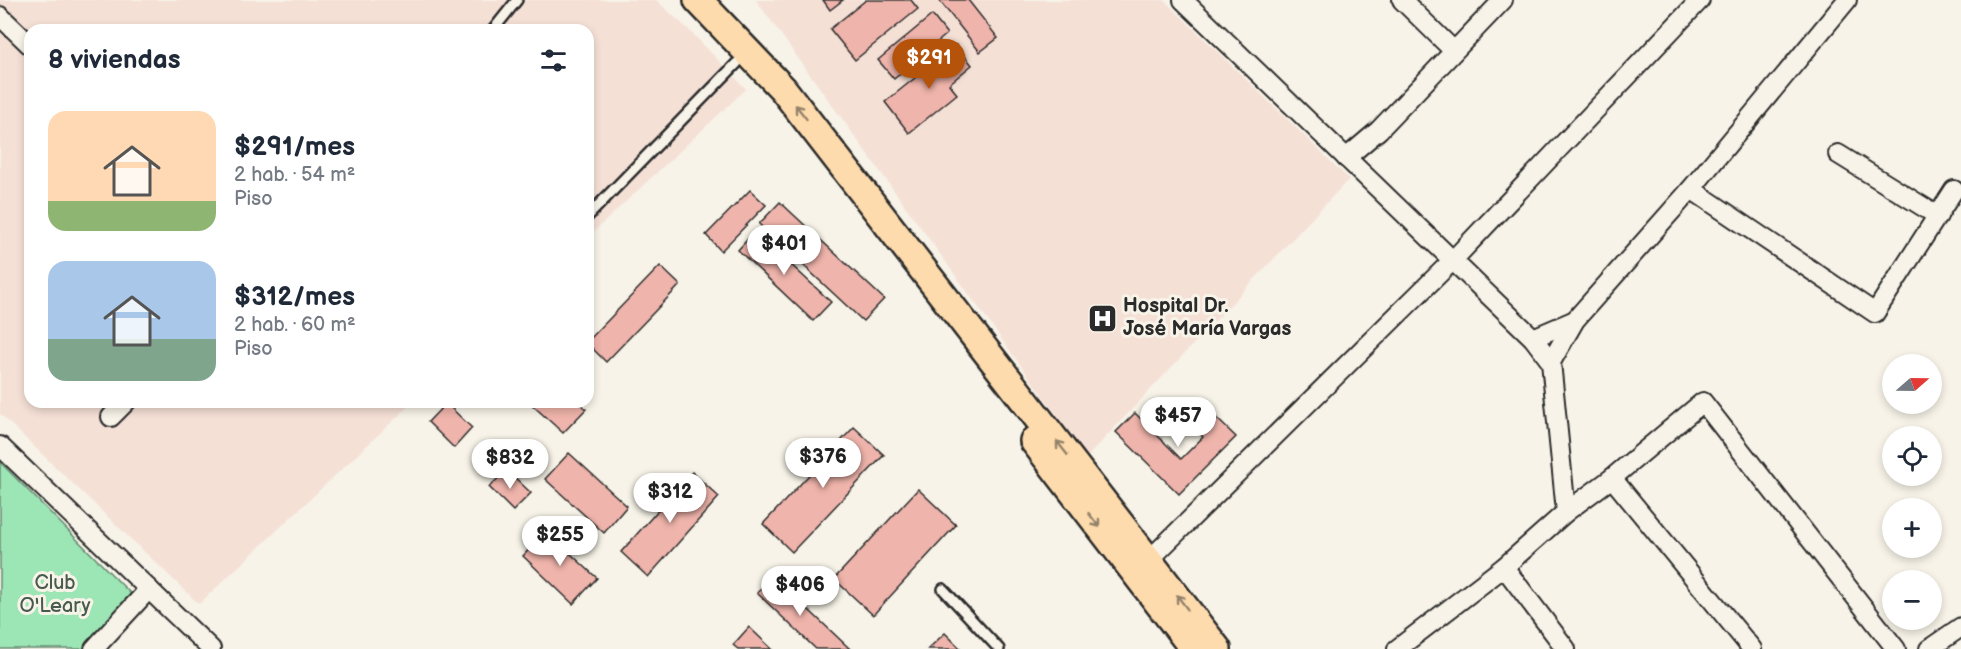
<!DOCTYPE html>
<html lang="es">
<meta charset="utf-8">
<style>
body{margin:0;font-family:"Balsamiq Sans",sans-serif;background:#f6f6f7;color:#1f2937;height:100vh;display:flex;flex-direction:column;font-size:22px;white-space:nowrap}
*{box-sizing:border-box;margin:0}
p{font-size:20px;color:#747a83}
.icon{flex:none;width:33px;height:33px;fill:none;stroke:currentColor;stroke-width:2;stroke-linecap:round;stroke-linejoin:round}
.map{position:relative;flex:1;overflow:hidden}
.drawer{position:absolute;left:24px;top:24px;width:570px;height:384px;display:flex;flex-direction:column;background:#fff;border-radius:18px;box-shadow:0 3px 9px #0003}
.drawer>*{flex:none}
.needle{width:39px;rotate:70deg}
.buttons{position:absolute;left:1882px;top:354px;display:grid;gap:12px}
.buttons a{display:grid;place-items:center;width:60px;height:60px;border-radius:50%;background:#fff;box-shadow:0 3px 9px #0003;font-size:30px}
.price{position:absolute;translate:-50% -51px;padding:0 14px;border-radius:21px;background:#fff;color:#222;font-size:20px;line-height:39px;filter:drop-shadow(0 2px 3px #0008)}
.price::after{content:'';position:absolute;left:50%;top:36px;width:18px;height:14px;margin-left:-9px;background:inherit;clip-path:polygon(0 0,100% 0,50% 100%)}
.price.selected{background:#b45309;color:#fff}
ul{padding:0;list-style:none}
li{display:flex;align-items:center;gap:18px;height:150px;padding:0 24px}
li span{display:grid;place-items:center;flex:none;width:168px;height:120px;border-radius:18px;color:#555}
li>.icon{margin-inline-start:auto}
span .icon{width:72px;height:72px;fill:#fffc;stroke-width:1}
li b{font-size:26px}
h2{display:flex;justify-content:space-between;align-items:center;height:72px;padding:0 24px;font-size:26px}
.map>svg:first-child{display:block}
.built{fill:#f5e0d6}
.green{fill:#9ce5b4;stroke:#648870;stroke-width:1.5}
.building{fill:#efb4ab;stroke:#2b2b2b;stroke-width:1.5}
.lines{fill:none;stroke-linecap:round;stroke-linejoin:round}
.service-casing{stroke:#2b2b2b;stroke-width:14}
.minor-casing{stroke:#2b2b2b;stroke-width:22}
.primary-casing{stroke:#2b2b2b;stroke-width:32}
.service{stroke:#f7f3e8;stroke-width:9}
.minor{stroke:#f7f3e8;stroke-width:18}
.primary{stroke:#fedbac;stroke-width:27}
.oneway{stroke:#94836c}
.labels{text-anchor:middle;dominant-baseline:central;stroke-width:6;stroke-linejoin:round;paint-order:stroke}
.poi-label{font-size:20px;font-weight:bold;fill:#2b2b2b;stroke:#f7f3e8;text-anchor:start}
.park-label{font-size:20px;fill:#475a4d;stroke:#f7f3e8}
</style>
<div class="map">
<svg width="1961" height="649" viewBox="0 0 1961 649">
<rect width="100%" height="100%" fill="#f7f3e8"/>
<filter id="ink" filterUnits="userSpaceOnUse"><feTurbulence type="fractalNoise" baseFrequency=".0167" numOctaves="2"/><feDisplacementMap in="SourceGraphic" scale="12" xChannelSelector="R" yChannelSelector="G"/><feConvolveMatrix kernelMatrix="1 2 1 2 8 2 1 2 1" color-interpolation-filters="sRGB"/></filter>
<g filter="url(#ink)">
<g class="built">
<polygon points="0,0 656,0 688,29 746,89 588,237 588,30 30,30 30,402 413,402 199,604 0,414"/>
<polygon points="756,0 1164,0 1349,179 1087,457"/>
</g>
<polygon class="green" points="0,462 134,597 84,649 0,649"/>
<g class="building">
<polygon points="823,0 843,0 830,10"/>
<polygon points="866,0 911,0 918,9 855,60 830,29"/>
<polygon points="939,0 968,0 998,38 980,52"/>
<polygon points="932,15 947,34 894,79 878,60"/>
<polygon points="956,45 972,65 949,84 957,94 909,133 885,102"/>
<polygon points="750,190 766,205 721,251 706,235"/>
<polygon points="780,202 884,299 863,321 759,224"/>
<polygon points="755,231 831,302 813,321 738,250"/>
<polygon points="660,266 680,285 606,362 588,344 588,341"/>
<polygon points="529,402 579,402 586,409 563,433"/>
<polygon points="446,403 472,428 454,448 428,422"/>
<polygon points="1203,405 1236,437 1179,494 1116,432 1135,413 1181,459 1203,437 1187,421"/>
<polygon points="854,427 884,455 792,552 763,524"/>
<polygon points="569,453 627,506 604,533 545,479"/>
<polygon points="507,470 531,493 513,511 489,487"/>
<polygon points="692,472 719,497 648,577 621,552"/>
<polygon points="918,489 956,525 873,615 834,579"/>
<polygon points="546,531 597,578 573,604 523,556"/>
<polygon points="773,576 850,649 816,649 757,593"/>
<polygon points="749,627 772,649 738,649 733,645"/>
<polygon points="945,633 961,649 928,649"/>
</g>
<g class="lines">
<defs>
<g id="service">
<polyline points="493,30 517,0"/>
<polyline points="588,216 737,63"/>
<polyline points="943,589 999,649"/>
</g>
<g id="minor">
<polyline points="1183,0 1533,338 1551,362"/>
<polyline points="1402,0 1454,51"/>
<polyline points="0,16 30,45"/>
<polyline points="1838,154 1938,216"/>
<polyline points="1346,158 1379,130 1503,0"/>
<polyline points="1691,189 1875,313 1954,190"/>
<polyline points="1533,338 1575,320"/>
<polyline points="111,417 126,402"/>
<polyline points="0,446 211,649"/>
<polyline points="1612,478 1752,649"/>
<polyline points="1566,512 1551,362 1575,320 1691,189 1847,0"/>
<polyline points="1504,567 1566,649"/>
<polyline points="1141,568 1453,260 1700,0"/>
<polyline points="94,649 149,589"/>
<polyline points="1397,649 1504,567 1566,512 1612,478 1703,402 1896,649"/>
<polyline points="1929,649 1961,627"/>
</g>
<g id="primary">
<polyline points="698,0 783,89 1217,649"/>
<polyline points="1034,441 1194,649"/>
</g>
</defs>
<use href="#service" class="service-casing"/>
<use href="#minor" class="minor-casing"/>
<use href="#primary" class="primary-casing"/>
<use href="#service" class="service"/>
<use href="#minor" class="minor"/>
<use href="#primary" class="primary"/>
</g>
<defs><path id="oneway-shaft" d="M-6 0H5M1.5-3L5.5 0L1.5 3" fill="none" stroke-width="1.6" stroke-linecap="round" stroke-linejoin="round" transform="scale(1.5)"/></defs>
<g class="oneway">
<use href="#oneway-shaft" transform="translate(801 112) rotate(-128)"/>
<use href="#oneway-shaft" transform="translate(1062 448) rotate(-128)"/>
<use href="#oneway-shaft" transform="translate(1094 520) rotate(52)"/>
<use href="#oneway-shaft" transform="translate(1182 602) rotate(-127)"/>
</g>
</g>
<defs>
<symbol id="hospital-square" viewBox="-11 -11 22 22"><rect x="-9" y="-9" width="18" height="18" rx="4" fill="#2b2b2b" stroke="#f7f3e8"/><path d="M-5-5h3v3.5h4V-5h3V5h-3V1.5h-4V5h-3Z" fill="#fff"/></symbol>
</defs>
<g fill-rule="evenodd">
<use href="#hospital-square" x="1086" y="302" width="33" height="33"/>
</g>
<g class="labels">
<g class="poi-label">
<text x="1123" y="306">Hospital Dr.<tspan x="1123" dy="23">José María Vargas</tspan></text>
</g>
<g class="park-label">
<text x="55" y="583">Club<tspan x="55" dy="23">O'Leary</tspan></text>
</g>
</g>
</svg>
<div class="buttons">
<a><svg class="needle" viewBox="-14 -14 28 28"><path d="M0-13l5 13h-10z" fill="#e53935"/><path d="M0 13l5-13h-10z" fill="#747a83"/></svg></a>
<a><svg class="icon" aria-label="locate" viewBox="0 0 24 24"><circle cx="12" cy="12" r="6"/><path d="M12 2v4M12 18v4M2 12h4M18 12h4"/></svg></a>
<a>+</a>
<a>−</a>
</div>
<b class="price selected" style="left:929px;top:90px">$291</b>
<b class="price" style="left:784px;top:276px">$401</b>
<b class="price" style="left:1178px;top:448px">$457</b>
<b class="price" style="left:823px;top:489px">$376</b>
<b class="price" style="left:510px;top:490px">$832</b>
<b class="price" style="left:670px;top:524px">$312</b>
<b class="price" style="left:560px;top:567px">$255</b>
<b class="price" style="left:800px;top:617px">$406</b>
<section class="drawer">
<h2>8 viviendas<svg class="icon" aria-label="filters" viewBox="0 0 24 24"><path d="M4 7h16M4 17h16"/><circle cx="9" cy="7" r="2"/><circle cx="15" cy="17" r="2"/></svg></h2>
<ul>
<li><span style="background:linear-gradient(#ffd9b3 75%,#8fb573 0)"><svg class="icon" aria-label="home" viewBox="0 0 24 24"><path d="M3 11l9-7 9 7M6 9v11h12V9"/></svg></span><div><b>$291/mes</b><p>2 hab. · 54 m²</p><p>Piso</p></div></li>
<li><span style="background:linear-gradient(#a9c7e8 65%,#7fa58c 0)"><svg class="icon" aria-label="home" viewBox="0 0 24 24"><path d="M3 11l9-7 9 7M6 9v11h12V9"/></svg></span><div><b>$312/mes</b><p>2 hab. · 60 m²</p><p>Piso</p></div></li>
</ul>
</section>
</div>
